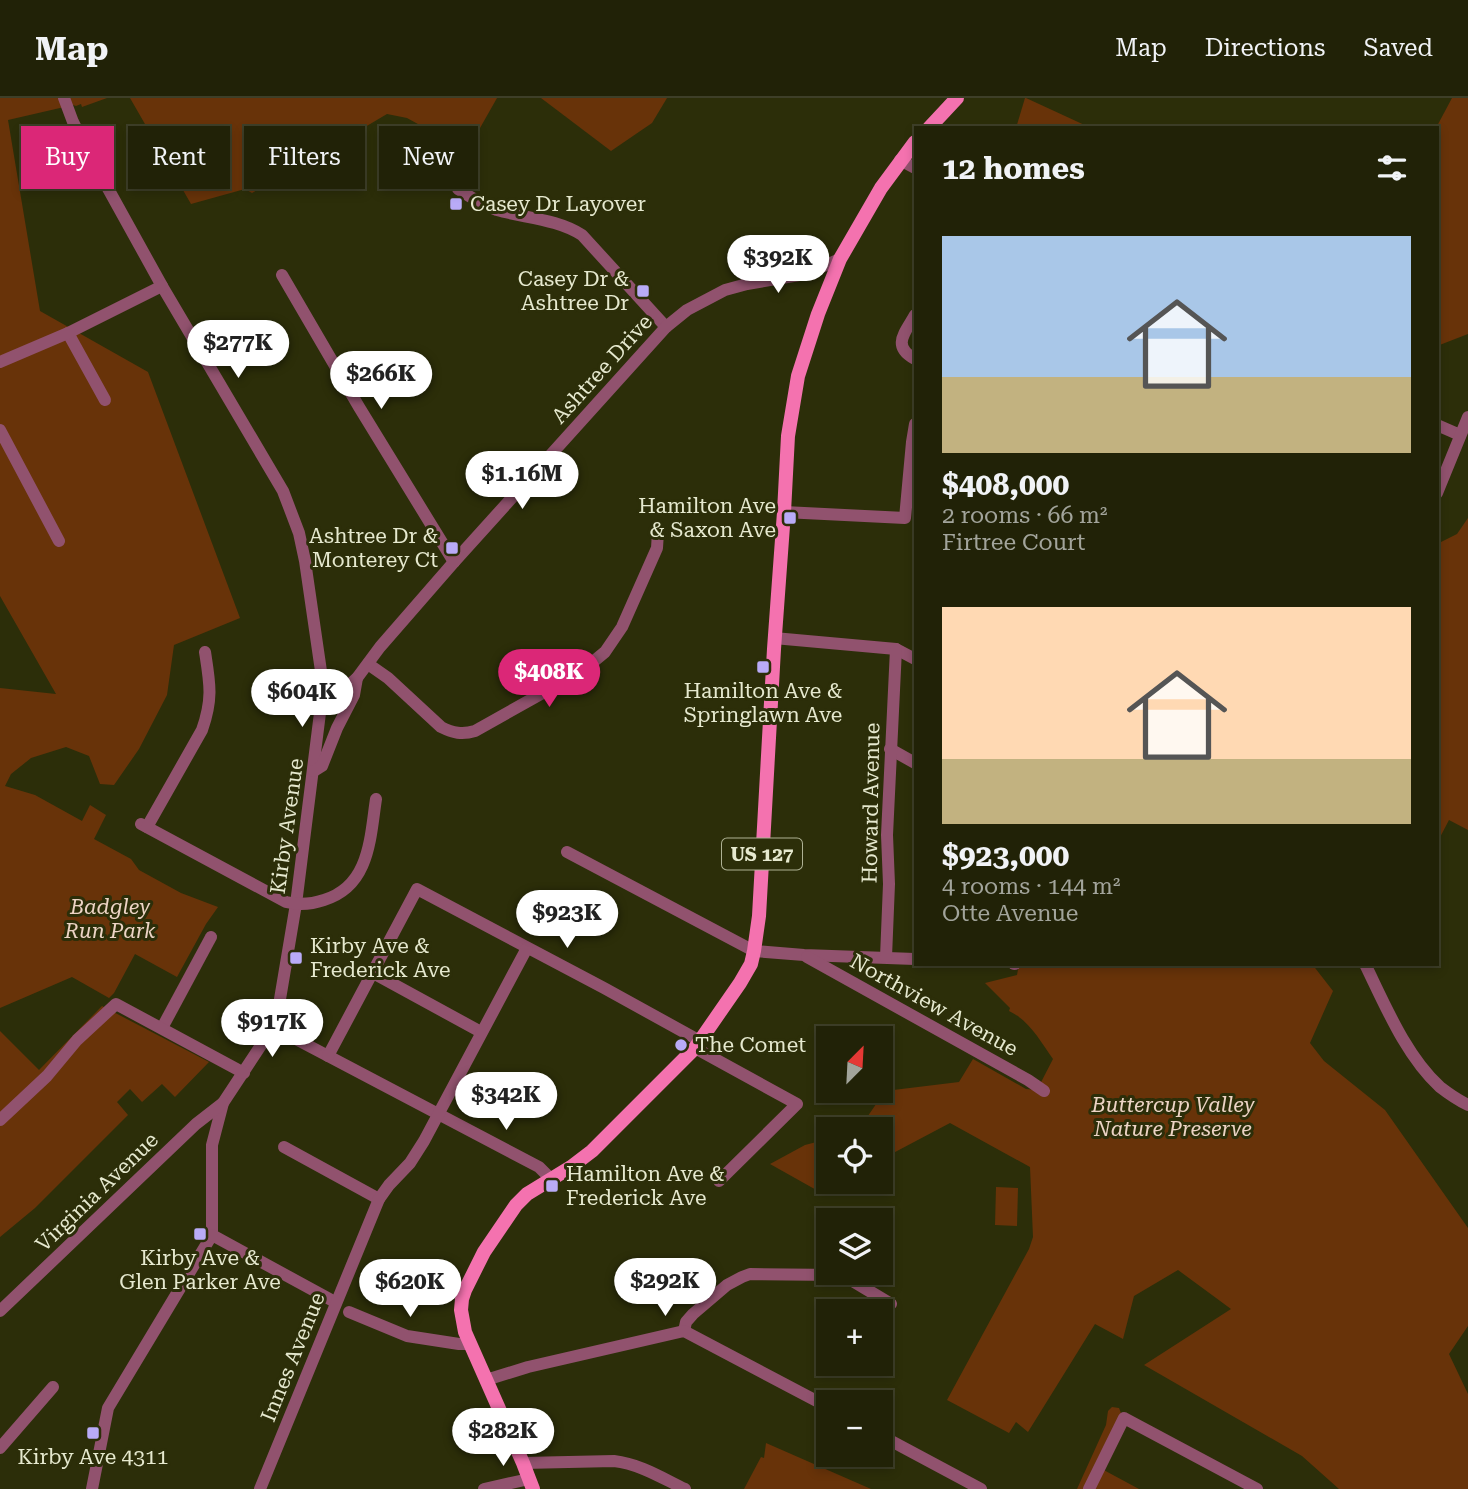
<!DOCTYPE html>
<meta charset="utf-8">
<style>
body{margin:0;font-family:"Roboto Serif",serif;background:#2d2f15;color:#f1f3f6;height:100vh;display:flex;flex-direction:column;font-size:26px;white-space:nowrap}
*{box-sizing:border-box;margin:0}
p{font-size:23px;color:#a2a49b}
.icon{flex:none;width:38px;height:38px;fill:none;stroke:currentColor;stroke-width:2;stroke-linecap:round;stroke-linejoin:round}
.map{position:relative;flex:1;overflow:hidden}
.details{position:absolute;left:914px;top:28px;width:525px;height:840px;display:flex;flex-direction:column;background:#212207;border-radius:0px;box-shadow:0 4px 10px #0003,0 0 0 2px #3e3f28}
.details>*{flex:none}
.banner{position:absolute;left:21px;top:28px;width:665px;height:63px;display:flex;gap:14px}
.needle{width:46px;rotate:24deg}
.tools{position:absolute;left:816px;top:928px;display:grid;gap:14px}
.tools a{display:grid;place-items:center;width:77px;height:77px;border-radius:0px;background:#212207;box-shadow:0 4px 10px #0003,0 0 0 2px #3e3f28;font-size:35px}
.price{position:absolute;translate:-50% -60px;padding:0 16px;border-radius:24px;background:#fff;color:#222;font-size:23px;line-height:46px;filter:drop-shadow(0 2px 4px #0008)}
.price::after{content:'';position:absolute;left:50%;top:42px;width:21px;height:16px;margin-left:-10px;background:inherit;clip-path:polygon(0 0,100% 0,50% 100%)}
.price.active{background:#db2777;color:#fff}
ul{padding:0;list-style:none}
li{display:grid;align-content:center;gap:14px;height:371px;padding:0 28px}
li span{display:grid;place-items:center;height:217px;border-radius:0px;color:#555}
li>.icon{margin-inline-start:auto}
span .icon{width:126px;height:126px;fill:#fffc;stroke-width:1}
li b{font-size:30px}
h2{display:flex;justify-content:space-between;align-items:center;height:84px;padding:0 28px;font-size:30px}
.chip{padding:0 24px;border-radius:0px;background:#212207;box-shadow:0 4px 10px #0003,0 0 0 2px #3e3f28;font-size:24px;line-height:63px}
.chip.active{background:#db2777;color:#fff}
header{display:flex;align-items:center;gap:42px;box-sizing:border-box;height:98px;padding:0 35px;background:#212207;border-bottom:2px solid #3e3f28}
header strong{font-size:33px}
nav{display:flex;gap:38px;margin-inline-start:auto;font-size:24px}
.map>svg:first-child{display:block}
.green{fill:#683309}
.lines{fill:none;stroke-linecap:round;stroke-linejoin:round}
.minor{stroke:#91526e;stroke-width:12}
.major{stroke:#f472af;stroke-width:14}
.poi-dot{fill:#b9abf7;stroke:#2c2e09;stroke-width:2.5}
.labels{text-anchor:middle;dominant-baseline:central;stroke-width:6;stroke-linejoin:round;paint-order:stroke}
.shield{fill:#2c2e09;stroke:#aeb194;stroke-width:2}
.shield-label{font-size:19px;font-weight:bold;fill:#e6e9cf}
.poi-label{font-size:21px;fill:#e6e9cf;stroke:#2c2e09;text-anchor:start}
.street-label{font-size:21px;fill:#e6e9cf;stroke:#2c2e09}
.park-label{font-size:21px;font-style:italic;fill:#edd4c5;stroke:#2c2e09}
</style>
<header>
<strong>Map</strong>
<nav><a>Map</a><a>Directions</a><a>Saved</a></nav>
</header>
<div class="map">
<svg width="1468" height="1391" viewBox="0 0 1468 1391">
<rect width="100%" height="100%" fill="#2c2e09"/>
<g class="green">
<polygon points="0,0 107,0 82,9 81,6 76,8 73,7 8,22 40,213 148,274 240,520 174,547 167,597 139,651 114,687 100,686 89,658 66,649 31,660 11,676 5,688 35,697 82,723 90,707 106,717 94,741 131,761 139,772 181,795 218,809 206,826 177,879 135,856 114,895 109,900 72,879 0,910 0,590 56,596 0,498"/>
<polygon points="130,0 497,0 467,53 407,20 387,16 316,58 308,73 273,83 252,95 245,91 191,106"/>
<polygon points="541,0 667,0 652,25 611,53"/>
<polygon points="1025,0 1026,0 1091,30 1016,30"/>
<polygon points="1452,0 1468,0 1468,236 1437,248 1436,30"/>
<polygon points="1468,420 1468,732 1449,722 1437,745 1437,446 1457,436"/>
<path d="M 1019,866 L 1312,866 L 1333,893 L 1310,945 L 1324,963 L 1385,1012 L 1468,1130 L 1468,1228 L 1449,1256 L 1468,1296 L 1468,1391 L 1339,1391 L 1302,1358 L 1144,1267 L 1231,1211 L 1178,1172 L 1134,1198 L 1123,1241 L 1095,1226 L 1028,1334 L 1016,1324 L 1009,1335 L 947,1302 L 1029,1151 L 1033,1139 L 1030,1069 L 950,1025 L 880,1062 L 880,1031 L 859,1031 L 885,993 L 959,984 L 973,961 L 1026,991 L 1037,992 L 1053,961 C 1041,944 1029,922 1009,913 L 1010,910 L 985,885 L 1017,877 Z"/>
<polygon points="102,908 209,964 175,999 162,986 142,1004 130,991 117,1004 128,1017 35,1110 0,1139 0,933 39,972"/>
<polygon points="828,1041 828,1083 848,1083 827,1098 770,1066 805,1047"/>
<polygon points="996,1089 1018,1090 1017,1128 995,1127"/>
<polygon points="1112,1309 1119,1310 1121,1315 1100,1370 1139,1391 1077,1391 1106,1327 1108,1313"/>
<polygon points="766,1345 871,1391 744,1391 761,1359 764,1360"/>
</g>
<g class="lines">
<g class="minor">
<polyline points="64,0 73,24 90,58 162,188 283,393 299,435 305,463 322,580 322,599 296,806 279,907 273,929 223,1005 212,1047 212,1137 108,1310 92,1391"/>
<polyline points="900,62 915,70"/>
<path d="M 458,91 C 470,99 483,107 497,112 C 525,120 557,121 582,137 L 666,229"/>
<polyline points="282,177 359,309 454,464"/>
<path d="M 915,217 C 905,235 891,248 915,261"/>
<polyline points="68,235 105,302"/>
<polyline points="0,264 68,235 162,188"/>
<polyline points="1437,327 1460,337"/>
<polyline points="0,332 59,443"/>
<polyline points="1437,395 1468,319"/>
<polyline points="784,414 905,420 912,344 915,326"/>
<polyline points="774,540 896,551 915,561"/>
<path d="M 368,566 L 388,580 L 441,629 C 453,635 462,637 475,633 L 582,573 L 605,554 L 622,529 L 657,450 L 658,434"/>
<polyline points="322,590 340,591 349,587 357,580 380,549 454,464 666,229 687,212 725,192 747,186 805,176 840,161"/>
<polyline points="890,651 915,665"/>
<polyline points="314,673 322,668 337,630 354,597 357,580"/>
<path d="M 141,726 L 286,804 C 298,807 312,806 324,802 C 370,788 370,740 376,701"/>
<path d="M 147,729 L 202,632 C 213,601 210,586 205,554"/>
<polyline points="567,754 754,853 804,857 915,861"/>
<polyline points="807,859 1028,982 1044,993"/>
<polyline points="886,859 889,786 887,737 896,551"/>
<polyline points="1014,866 1015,866"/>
<path d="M 1365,866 C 1385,907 1406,958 1440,989 C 1449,996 1458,1002 1468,1007"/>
<polyline points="373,875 481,934"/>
<polyline points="273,929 539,1069 551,1081"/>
<polyline points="162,930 211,839"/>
<polyline points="695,950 797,1006 719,1083"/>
<polyline points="328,958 417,791 604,890 700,943"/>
<polyline points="0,1022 47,978 77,942 116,906 244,975"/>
<polyline points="284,1049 379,1101"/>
<polyline points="212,1137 335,1204"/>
<polyline points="0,1213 196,1026 223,1005"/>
<polyline points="349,1214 407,1238 459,1246 470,1246"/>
<polyline points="684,1233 686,1224 693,1216 727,1187 742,1179 750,1176 837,1177 851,1182 891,1206"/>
<polyline points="486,1282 528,1269 684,1233 828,1309"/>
<polyline points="880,1337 981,1391"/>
<polyline points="0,1350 53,1289"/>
<path d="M 523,1365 L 614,1363 C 640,1366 662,1380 685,1391"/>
<polyline points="260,1391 379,1101 389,1087 410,1065 424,1043 527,850"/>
<polyline points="484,1391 529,1381"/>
<polyline points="1089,1391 1124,1320 1257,1391"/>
</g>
<g class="major">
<polyline points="929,30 957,0"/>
<polyline points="533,1391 523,1365 465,1234 461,1212 462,1201 465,1192 484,1154 516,1107 527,1096 571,1069 592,1053 695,950 740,885 751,866 754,853 759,818 774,551 784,414 788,338 798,278 818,216 840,161 881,90 915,44"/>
</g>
</g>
<g class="poi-dot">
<rect x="449" y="99" width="14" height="14" rx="3.5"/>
<rect x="636" y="186" width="14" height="14" rx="3.5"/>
<rect x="783" y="413" width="14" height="14" rx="3.5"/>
<rect x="445" y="443" width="14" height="14" rx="3.5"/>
<rect x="756" y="562" width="14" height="14" rx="3.5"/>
<rect x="289" y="853" width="14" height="14" rx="3.5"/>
<circle cx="681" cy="947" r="7"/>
<rect x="545" y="1081" width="14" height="14" rx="3.5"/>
<rect x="193" y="1129" width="14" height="14" rx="3.5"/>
<rect x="86" y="1328" width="14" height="14" rx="3.5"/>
</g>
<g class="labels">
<rect class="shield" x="722" y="740.5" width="80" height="31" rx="5"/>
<g class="shield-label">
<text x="762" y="756">US 127</text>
</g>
<g class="poi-label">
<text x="470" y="106">Casey Dr Layover</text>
<text x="629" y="181" text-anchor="end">Casey Dr &amp;<tspan x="629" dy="24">Ashtree Dr</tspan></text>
<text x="776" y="408" text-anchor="end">Hamilton Ave<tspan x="776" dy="24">&amp; Saxon Ave</tspan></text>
<text x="438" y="438" text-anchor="end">Ashtree Dr &amp;<tspan x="438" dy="24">Monterey Ct</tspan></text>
<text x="763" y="593" text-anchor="middle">Hamilton Ave &amp;<tspan x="763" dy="24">Springlawn Ave</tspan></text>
<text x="310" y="848">Kirby Ave &amp;<tspan x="310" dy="24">Frederick Ave</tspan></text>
<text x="695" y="947">The Comet</text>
<text x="566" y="1076">Hamilton Ave &amp;<tspan x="566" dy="24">Frederick Ave</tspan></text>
<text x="200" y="1160" text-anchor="middle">Kirby Ave &amp;<tspan x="200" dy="24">Glen Parker Ave</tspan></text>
<text x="93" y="1359" text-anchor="middle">Kirby Ave 4311</text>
</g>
<g class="street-label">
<text transform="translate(602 271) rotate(-48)">Ashtree Drive</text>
<text transform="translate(871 705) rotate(-89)">Howard Avenue</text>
<text transform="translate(287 728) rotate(-82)">Kirby Avenue</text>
<text transform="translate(934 907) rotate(29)">Northview Avenue</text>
<text transform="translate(97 1094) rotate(-44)">Virginia Avenue</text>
<text transform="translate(293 1259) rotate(-68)">Innes Avenue</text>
</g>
<g class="park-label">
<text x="110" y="809">Badgley<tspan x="110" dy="24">Run Park</tspan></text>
<text x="1173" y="1007">Buttercup Valley<tspan x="1173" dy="24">Nature Preserve</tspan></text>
</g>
</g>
</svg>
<div class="tools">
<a><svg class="needle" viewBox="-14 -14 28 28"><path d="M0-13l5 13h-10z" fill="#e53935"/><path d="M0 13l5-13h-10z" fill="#a2a49b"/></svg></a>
<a><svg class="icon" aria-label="locate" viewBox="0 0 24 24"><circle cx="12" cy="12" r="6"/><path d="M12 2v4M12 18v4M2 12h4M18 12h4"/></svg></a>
<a><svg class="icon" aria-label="layers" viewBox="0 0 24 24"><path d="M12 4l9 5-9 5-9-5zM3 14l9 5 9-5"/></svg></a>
<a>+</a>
<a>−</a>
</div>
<b class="price" style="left:778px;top:197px">$392K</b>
<b class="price" style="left:238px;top:282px">$277K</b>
<b class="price" style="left:381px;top:313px">$266K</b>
<b class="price" style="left:522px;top:413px">$1.16M</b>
<b class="price active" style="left:549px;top:611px">$408K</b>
<b class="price" style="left:302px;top:631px">$604K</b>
<b class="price" style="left:567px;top:852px">$923K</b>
<b class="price" style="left:272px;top:961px">$917K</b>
<b class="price" style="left:506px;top:1034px">$342K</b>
<b class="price" style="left:665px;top:1220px">$292K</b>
<b class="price" style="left:410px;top:1221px">$620K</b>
<b class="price" style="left:503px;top:1370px">$282K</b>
<div class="banner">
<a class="chip active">Buy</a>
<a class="chip">Rent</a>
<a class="chip">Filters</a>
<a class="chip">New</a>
</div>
<section class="details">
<h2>12 homes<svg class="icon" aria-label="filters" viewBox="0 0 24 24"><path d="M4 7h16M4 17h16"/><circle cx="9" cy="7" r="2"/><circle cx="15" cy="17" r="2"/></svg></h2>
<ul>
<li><span style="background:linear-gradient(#a9c7e8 65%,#c2b280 0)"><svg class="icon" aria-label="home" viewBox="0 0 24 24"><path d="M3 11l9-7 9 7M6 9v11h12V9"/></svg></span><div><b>$408,000</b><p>2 rooms · 66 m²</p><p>Firtree Court</p></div></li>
<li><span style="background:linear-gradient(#ffd9b3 70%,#c2b280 0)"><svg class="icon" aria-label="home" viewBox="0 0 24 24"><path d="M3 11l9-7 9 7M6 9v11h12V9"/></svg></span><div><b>$923,000</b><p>4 rooms · 144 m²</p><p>Otte Avenue</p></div></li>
</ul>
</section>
</div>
